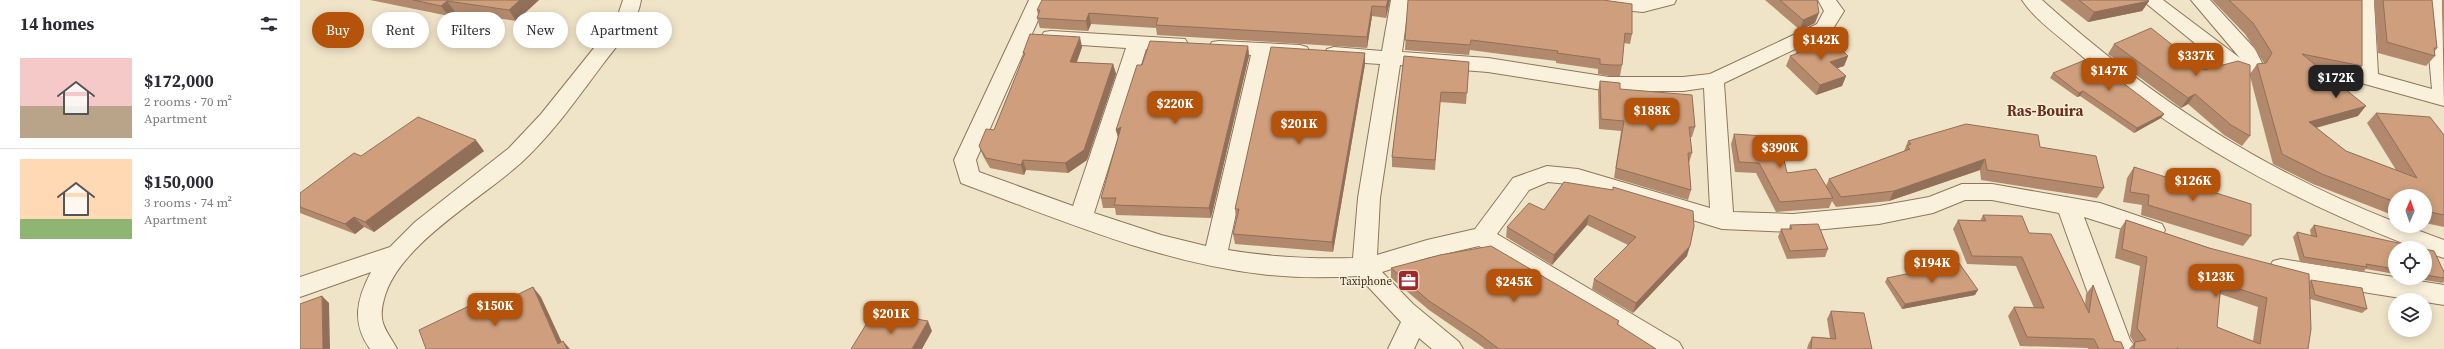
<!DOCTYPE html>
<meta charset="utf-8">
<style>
body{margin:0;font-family:"Source Serif 4",serif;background:#f2f2f3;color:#2b2b33;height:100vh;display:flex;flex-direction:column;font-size:15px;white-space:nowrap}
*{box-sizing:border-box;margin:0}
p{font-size:13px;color:#7c7c81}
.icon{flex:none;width:22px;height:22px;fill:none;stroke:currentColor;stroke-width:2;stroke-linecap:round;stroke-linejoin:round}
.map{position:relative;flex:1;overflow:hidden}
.sheet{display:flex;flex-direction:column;background:#fff;width:300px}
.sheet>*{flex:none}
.guide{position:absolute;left:12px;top:12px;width:380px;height:36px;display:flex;gap:8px}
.needle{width:26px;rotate:2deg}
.fabs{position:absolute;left:2088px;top:189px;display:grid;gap:8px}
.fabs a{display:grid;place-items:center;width:44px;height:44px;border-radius:50%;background:#fff;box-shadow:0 2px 10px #0003;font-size:20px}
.price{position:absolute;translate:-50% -34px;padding:0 9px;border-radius:8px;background:#b45309;color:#fff;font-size:13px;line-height:26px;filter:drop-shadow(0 1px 2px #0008)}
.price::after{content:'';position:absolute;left:50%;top:24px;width:12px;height:9px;margin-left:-6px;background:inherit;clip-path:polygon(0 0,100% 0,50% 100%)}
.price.current{background:#222;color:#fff}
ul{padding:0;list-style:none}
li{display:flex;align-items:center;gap:12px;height:100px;padding:0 20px}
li+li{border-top:1px solid #e1e1e2}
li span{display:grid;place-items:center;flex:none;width:112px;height:80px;border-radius:0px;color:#555}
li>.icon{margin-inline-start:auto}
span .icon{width:48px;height:48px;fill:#fffc;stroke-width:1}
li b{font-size:17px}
h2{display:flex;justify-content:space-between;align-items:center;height:48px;padding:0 20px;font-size:17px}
.tag{padding:0 14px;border-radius:18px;background:#fff;box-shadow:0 2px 10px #0003;font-size:14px;line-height:36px}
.tag.current{background:#b45309;color:#fff}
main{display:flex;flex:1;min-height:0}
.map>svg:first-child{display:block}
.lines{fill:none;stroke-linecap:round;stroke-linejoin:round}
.minor-casing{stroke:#8d765c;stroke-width:2}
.minor{fill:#faf1dc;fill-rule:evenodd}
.wall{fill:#b2896c;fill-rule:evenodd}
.shaded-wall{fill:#916f58}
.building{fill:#cf9f7d;stroke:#916f58;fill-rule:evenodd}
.labels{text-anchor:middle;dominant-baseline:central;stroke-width:3;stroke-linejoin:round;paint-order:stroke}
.poi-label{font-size:11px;fill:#3d2e20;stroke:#f7eed8;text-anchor:end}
.district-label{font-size:15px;font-weight:bold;fill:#6b2e1e;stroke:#f7eed8}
</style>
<main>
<section class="sheet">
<h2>14 homes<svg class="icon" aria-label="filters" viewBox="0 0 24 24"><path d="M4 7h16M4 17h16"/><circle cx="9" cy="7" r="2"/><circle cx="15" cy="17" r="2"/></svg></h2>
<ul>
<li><span style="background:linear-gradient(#f6c9c9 60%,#b9a48a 0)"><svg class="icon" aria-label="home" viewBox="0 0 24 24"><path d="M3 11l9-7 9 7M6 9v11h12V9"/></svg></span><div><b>$172,000</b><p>2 rooms · 70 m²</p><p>Apartment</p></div></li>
<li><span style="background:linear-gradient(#ffd9b3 75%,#8fb573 0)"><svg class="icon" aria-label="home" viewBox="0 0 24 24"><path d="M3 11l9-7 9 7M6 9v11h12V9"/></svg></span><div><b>$150,000</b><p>3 rooms · 74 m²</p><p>Apartment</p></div></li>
</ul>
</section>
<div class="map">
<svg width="2144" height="349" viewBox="0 0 2144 349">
<rect width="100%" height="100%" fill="#f0e4c8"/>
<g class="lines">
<defs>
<g id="minor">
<path d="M 323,0 L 341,0 C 337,25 318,44 303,64 C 278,97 254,132 224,160 C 184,198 98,244 84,299 C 77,324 87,330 97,349 L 70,349 C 51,322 57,299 71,272 L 0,297 L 0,277 L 90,247 L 115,222 L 209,148 L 241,114 L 306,33 L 318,15 Z"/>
<path d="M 729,0 L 747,0 L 676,160 L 679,172 L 773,206 L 826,48 L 751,43 L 744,42 L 741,37 L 744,32 L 751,31 L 885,39 L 888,44 L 885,49 L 878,50 L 846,49 L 794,213 L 861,235 L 906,246 L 951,55 L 912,52 L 909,47 L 912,42 L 919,41 L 1000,45 L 1007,47 L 1010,52 L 1007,57 L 1000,59 L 970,57 L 928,250 C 970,257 1010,259 1053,258 L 1058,198 L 1080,64 L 1034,61 L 1027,59 L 1024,54 L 1027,49 L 1034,47 L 1082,51 L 1091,0 L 1109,0 L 1102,52 L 1188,58 L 1309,77 L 1383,77 L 1410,74 L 1517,24 L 1524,11 L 1518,0 L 1536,0 L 1544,11 L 1531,32 L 1424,83 L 1433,212 L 1493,214 L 1579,206 L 1629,197 L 1662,184 L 1692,184 L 1800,203 L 1862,224 L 1865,230 L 1862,236 L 1854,239 L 1784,217 L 1830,340 L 1837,349 L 1808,349 L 1759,213 L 1692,200 L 1665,200 L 1633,213 L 1579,224 L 1493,232 L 1422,229 L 1278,185 L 1248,182 L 1229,190 L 1197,234 L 1379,342 L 1383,349 L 1349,349 L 1179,246 L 1127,258 L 1082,272 L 1113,304 L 1159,342 L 1163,349 L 1132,349 L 1119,338 L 1114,349 L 1088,349 L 1101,322 L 1058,276 C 1026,278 994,278 961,274 C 858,262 758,219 661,183 L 654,160 ZM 1100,65 L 1188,72 L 1309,91 L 1383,91 L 1404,88 L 1410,208 L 1278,169 L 1247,166 L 1213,178 L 1175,229 L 1127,240 L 1077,255 L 1080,198 Z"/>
<polygon points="1272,0 1376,0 1374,4 1343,12 1281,6 1274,4"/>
<path d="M 1722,0 L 1742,0 C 1848,96 1961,170 2095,222 L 2095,226 L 2106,226 L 2144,240 L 2144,258 L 2125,252 L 2125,248 L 2115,248 L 2105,244 C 1985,197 1875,137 1777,52 C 1759,36 1735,20 1722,0 Z"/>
<polygon points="1842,0 1863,0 1940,58 1891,0 1910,0 1955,49 1962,63 1957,72 1941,74 1924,67"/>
<polygon points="2056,0 2074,0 2078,74 2132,89 2124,0 2142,0 2144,106 2061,83 2058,78"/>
<polygon points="1981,259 2144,285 2144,305 2007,283 1973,275 1969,268 1973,261"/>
</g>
</defs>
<use href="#minor" class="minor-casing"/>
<use href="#minor" class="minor"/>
</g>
<g class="wall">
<polygon points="70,0 239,0 216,21 155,12 149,16"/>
<polygon points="1090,0 1086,18 1072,16 1067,48 857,35 856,28 791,24 788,31 740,28 737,18 738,15 737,10"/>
<polygon points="1108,0 1332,34 1330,44 1324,43 1322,65 1320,76 1309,76 1298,74 1298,69 1256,63 1256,61 1170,50 1169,55 1105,50"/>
<polygon points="1465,0 1517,0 1515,23 1500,30"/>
<polygon points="1760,0 1847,0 1849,1 1842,11 1788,22"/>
<polygon points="1912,0 2062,0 2062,66 2054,76 2021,70 2058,116 2016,128 2046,151 2096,170 2067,123 2076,113 2144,135 2144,227 2125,223 2125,196 2095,196 2095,216 2013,184 1973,164 1950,76 1950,136 1942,146 1924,135 1888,104 1881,108 1808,54 1814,44 1904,70 1950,74 1957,64 1964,63 1945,34"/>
<polygon points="2074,0 2132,0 2137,48 2135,51 2135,56 2126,66 2078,53"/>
<polygon points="2142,0 2144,0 2144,47"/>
<polygon points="948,46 949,56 911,218 816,215 815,208 803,208 801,198 818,138 816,130 842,65"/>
<polygon points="782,47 777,62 813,64 816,74 787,160 768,173 726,170 724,175 690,168 683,156 679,146 694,130 724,57 723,53"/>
<polygon points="1497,49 1548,56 1544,66 1537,68 1546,76 1542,86 1516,95 1486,66 1490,56 1496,54"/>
<polygon points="1065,53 1065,64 1033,252 935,244 933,234 936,219 935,209"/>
<polygon points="1104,56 1169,62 1166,104 1140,102 1135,170 1092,167 1092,157"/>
<polygon points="1753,73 1864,114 1861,118 1834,133 1780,96 1777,97 1750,78"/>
<polygon points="1300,81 1320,89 1395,127 1392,137 1390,137 1392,153 1389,163 1391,190 1388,200 1314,178 1321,131 1299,129 1298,91"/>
<polygon points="1434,134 1487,173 1526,186 1529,179 1604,151 1608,141 1740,147 1804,188 1797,198 1681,180 1680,170 1589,201 1536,207 1532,201 1529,208 1476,212 1456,173 1435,172 1431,144"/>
<polygon points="184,151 74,232 64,227 55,234 0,213 0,193 61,156"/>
<polygon points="1834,167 1951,236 1943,246 1841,215 1842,205 1823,202 1827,178"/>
<polygon points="1264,182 1387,256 1333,313 1292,289 1294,279 1328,245 1287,225 1252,265 1206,237 1207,227 1244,210"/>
<polygon points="1683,215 1729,233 1785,305 1786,294 1793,285 1814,341 1824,349 1788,349 1788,348 1720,346 1708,316 1714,307 1734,308 1716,266 1667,264 1653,229 1658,220 1680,221"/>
<path d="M 1826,220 L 2010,281 L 2011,280 L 2067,309 L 2062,313 L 2010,299 L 2010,298 L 2008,349 L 1829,349 L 1834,343 L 1830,336 L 1840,266 L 1815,258 L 1820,229 ZM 1920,294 L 1958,307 L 1953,341 L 1917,327 Z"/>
<polygon points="1490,225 1528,249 1525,257 1487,259 1478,237 1481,229 1489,229"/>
<polygon points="2014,225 2095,248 2095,274 2066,269 2063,272 2000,262 1993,237 1997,232 2011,236 2010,230"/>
<polygon points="2125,249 2144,272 2144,282 2142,283 2114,278 2125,278"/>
<polygon points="1091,268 1319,321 1318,325 1356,349 1185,349 1177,343 1129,310 1091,278"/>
<polygon points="1587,278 1675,295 1602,309 1585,282"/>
<polygon points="1531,311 1572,349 1507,349 1508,345 1512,337 1530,338 1527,319"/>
</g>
<g class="shaded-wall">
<polygon points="220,0 239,0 216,21 209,10"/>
<polygon points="1088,0 1090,0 1086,18 1086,7"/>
<polygon points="147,1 155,12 149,16 141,6"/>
<polygon points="1849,1 1842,11 1788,22 1794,12"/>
<polygon points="1072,6 1072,16 1067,48 1067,37"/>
<polygon points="789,13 791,24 788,31 786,21"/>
<polygon points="1519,13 1515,23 1500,30 1503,20"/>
<polygon points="780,37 782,47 773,72 770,62"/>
<polygon points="948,46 949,56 911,218 909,208"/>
<polygon points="1065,53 1065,64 1033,252 1032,242"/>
<polygon points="1548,56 1544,66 1527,72 1530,62"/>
<polygon points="813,64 816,74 787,160 768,173 765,163"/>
<polygon points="1546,76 1542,86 1516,95 1520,85"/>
<polygon points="1783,91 1780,96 1777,97 1779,93"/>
<polygon points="1895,94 1888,104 1881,108 1888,98"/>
<polygon points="2066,106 2058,116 2000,132 2009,122"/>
<polygon points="1864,114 1861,118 1834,133 1837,128"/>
<polygon points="821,127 819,140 816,130"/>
<polygon points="176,140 184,151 74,232 65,222"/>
<polygon points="1685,159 1680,170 1589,201 1594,191"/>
<polygon points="723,160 726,170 724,175 721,165"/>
<polygon points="1289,215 1287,225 1252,265 1254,255"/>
<polygon points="54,217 64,227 55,234 45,224"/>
<polygon points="1390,246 1387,256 1333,313 1336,303"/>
<polygon points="233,287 241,297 265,349 258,344"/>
<polygon points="1678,290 1675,295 1602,309 1605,304"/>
<polygon points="192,295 201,305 196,305"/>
<polygon points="22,296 29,303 30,349 23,349"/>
<polygon points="628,321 632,331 622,349 612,349"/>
<polygon points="263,341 270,349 267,349"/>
</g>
<g class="building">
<polygon points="113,0 220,0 209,10 147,1 141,6"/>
<polygon points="742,0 1088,0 1086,7 1072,6 1067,37 856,25 858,18 789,13 786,21 737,18 740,10 737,10"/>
<polygon points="1108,0 1303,0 1332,4 1332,34 1325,33 1322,65 1311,65 1300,64 1300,59 1257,53 1258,51 1171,40 1170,45 1105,40"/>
<polygon points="1480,0 1517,0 1519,13 1503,20"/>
<polygon points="1779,0 1847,0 1849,1 1794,12"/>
<polygon points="1929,0 2062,0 2062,66 2002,54 2066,106 2009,122 2046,151 2117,178 2076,113 2130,117 2144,135 2144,215 2125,211 2125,196 2095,196 2095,202 2022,174 1982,154 1957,64 1966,63 1972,53 1953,23"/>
<polygon points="2083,0 2132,0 2137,48 2134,48 2135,56 2087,42"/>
<polygon points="1851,28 1904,70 1938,61 1950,65 1950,136 1931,125 1895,94 1888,98 1814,44"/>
<polygon points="730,34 780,37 770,62 813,64 784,150 765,163 723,160 721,165 686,158 679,146 686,129 694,130 725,53 723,53"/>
<polygon points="1529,38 1548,56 1530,62 1546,76 1520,85 1490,56 1501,52 1497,49"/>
<polygon points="850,41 948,46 909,208 814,205 816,198 801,198 821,127 816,130 837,65 842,65"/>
<polygon points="971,47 1065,53 1032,242 933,234 939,209 935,209"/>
<polygon points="1104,56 1169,62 1167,93 1141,92 1135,160 1092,157"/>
<polygon points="1790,58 1864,114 1837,128 1783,91 1779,93 1753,73"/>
<polygon points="1300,81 1320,83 1320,89 1392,95 1395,127 1389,127 1392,153 1388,153 1391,190 1316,168 1324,121 1301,119"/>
<polygon points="118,117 176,140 65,222 54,217 45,224 0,207 0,193 54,153 61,156"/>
<polygon points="1666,124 1738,135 1740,147 1796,156 1804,188 1687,170 1685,159 1594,191 1541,197 1529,179 1610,149 1607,146 1611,144 1608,141"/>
<polygon points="1434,134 1479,137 1487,173 1516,169 1533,198 1480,202 1459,163 1439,162"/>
<polygon points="1834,167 1951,204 1951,236 1848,205 1849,195 1830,192"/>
<polygon points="1264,182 1313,190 1313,187 1393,211 1394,226 1390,246 1336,303 1294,279 1336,237 1289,215 1254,255 1207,227 1229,203 1244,210"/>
<polygon points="1683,215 1722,216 1729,233 1751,234 1789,313 1793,285 1814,341 1821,342 1824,349 1799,349 1794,339 1727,337 1714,307 1744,308 1722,257 1672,256 1658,220 1686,221"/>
<path d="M 1826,220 L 1909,248 L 2009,274 L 2011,329 L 2008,349 L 1879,349 L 1877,348 L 1877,349 L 1834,349 L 1835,342 L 1846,340 L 1837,328 L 1847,257 L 1822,249 ZM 1921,283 L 1967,298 L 1960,344 L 1917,327 Z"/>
<polygon points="1518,224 1528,249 1490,251 1481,229 1492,229 1490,225"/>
<polygon points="2014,225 2122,248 2095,248 2095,269 2066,264 2067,267 2004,257 1997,232 2017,237"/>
<polygon points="1191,246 1319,321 1317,324 1356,349 1199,349 1178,333 1129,301 1091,268 1140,255"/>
<polygon points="2125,249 2134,251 2144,272 2144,278 2125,275"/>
<polygon points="1659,263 1678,290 1605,304 1587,278"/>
<polygon points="2011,280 2062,288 2067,309 2015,295"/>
<polygon points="233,287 258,344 263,341 267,349 126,349 119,330 192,295 196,305"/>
<polygon points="22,296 23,349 0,349 0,304"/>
<polygon points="1531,311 1564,313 1572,349 1511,349 1512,337 1536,339"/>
<polygon points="598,316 628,321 612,349 551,349 567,323 591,327"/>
</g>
<defs>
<symbol id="office-square" viewBox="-11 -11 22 22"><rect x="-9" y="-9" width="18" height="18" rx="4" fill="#9e2a2b" stroke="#f7eed8"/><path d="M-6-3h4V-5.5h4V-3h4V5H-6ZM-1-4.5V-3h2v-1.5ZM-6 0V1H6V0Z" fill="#fff"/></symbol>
</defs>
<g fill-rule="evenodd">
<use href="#office-square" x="1096" y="268" width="25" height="25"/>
</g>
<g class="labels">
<g class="poi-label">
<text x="1092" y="281">Taxiphone</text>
</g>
<g class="district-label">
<text x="1745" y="110">Ras-Bouira</text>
</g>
</g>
</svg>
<div class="fabs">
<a><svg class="needle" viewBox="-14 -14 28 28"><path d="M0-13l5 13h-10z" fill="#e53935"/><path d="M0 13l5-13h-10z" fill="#7c7c81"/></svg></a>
<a><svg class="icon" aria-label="locate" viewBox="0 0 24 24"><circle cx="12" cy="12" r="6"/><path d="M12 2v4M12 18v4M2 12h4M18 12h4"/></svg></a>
<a><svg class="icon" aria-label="layers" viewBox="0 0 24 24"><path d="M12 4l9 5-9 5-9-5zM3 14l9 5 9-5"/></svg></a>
</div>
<b class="price" style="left:1521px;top:61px">$142K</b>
<b class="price" style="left:1896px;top:77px">$337K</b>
<b class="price" style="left:1809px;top:92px">$147K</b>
<b class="price current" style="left:2036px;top:99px">$172K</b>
<b class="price" style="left:875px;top:125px">$220K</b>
<b class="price" style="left:1352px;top:132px">$188K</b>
<b class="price" style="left:999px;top:145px">$201K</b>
<b class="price" style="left:1480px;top:169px">$390K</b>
<b class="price" style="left:1893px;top:202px">$126K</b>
<b class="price" style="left:1632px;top:284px">$194K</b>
<b class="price" style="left:1916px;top:298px">$123K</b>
<b class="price" style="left:1214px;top:303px">$245K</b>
<b class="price" style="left:195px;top:327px">$150K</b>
<b class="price" style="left:591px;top:335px">$201K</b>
<div class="guide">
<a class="tag current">Buy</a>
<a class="tag">Rent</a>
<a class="tag">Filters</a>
<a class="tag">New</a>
<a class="tag">Apartment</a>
</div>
</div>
</main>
